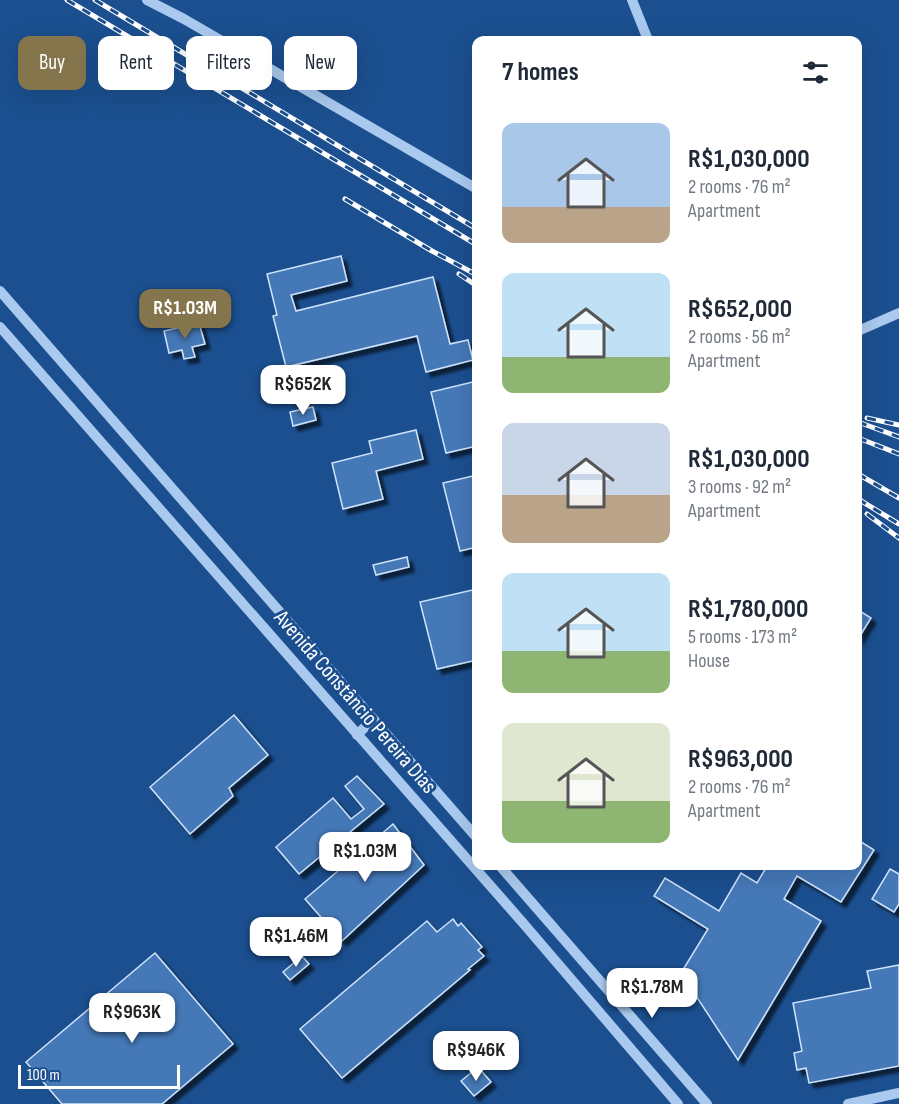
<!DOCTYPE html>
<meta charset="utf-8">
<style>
body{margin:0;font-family:"Sofia Sans Condensed",sans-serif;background:#f2f2f3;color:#1f2937;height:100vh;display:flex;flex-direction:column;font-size:22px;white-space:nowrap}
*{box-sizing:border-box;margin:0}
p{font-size:20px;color:#747a83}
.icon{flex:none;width:33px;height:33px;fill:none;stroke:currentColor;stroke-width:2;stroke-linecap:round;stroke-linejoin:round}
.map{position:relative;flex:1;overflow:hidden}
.details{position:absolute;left:472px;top:36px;width:390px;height:834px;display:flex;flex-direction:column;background:#fff;border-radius:12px;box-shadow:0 6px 24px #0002}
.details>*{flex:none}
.top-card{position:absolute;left:18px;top:36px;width:364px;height:54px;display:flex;gap:12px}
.scale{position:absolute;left:18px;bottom:15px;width:162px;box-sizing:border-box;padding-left:6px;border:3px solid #fff;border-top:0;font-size:16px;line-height:21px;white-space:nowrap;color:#fff;-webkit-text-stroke:4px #1b4f8f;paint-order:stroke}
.price{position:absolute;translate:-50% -51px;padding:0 14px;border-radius:12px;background:#fff;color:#222;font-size:20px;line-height:39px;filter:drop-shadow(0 2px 3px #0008)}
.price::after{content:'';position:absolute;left:50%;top:36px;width:18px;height:14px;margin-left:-9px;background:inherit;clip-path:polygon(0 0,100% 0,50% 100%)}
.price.on{background:#84754c;color:#fff}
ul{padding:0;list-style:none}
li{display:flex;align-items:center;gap:18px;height:150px;padding:0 30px}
li span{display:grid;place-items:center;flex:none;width:168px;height:120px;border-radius:12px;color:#555}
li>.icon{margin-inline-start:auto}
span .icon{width:72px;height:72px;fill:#fffc;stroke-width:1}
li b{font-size:26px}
h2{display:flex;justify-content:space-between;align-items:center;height:72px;padding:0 30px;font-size:26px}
.tag{padding:0 21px;border-radius:12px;background:#fff;box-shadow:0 6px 24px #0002;font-size:21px;line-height:54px}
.tag.on{background:#84754c;color:#fff}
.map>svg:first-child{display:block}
.building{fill:#4478b7;stroke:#cfe3fa;stroke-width:1.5;filter:url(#shadow)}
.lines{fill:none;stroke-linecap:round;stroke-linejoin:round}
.minor{stroke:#a9c9ee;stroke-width:10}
.rail-casing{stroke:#fff;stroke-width:5}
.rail{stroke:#1b4f8f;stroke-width:3;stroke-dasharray:9;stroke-linecap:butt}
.labels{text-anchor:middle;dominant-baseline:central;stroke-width:6;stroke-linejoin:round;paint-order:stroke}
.street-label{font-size:22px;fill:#fff;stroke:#1b4f8f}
</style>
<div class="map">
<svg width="899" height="1104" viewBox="0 0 899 1104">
<defs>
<filter id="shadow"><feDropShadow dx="5" dy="5" stdDeviation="1.5" flood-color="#0009"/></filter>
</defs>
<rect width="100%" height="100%" fill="#1b4f8f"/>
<g class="building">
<polygon points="341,256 347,281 291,295 296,311 433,277 450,344 468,340 473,360 426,372 417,336 286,367 273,316 277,315 267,274"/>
<polygon points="199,323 205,344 192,347 195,357 184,359 182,350 169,353 164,331"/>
<polygon points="477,381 477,446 446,453 431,392"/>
<polygon points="313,407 316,420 293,426 290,412"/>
<polygon points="416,430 423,459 376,471 383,499 343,509 332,463 372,453 369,441"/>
<polygon points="477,475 477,547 460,551 443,483"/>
<polygon points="407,557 409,567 376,575 373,565"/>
<polygon points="477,589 477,660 437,669 420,602"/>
<polygon points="858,610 871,618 858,639"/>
<polygon points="234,715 268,755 229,788 233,796 190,834 150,787"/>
<polygon points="357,776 384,804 299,874 276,847 333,798 351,819 364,809 345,786"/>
<polygon points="393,824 424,865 342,941 305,899"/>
<polygon points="858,840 874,850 841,902 797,876 784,899 821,921 738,1060 681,973 708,929 654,896 665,878 719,911 741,873 757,883 767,866 858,866"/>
<polygon points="890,869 899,874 899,904 894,912 872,899"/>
<polygon points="453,919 458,926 461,923 482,947 478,950 484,956 468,969 470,970 342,1078 300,1029 427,921 437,932"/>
<polygon points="155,953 233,1044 162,1104 62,1104 26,1062"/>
<polygon points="302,956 309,964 290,980 283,972"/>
<polygon points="899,965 899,1066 809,1083 806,1068 797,1070 794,1053 802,1051 793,1003 871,988 867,971"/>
<polygon points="478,1067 491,1082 474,1096 461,1081"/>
</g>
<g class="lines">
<g class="minor">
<polyline points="147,0 184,19 477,189"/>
<polyline points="632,0 648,40"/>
<polyline points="0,291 477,838"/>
<polyline points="0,327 523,923 678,1104"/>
<polyline points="858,331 899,313"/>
<polyline points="357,735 373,719"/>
<polyline points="500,866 707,1104"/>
<polyline points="848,1104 899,1093"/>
</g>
<defs>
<g id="rail">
<polyline points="67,0 477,245"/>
<polyline points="95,0 477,229"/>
<polyline points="345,199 432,251 477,275"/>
<polyline points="459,274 477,286"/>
<polyline points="867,418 899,425"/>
<polyline points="858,422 899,437"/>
<polyline points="858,438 899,454"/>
<polyline points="858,474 899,498"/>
<polyline points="858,499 899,524"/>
<polyline points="867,514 899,538"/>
</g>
</defs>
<use href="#rail" class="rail-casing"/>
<use href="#rail" class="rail"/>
</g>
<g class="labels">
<g class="street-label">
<text transform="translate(355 702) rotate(49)">Avenida Constâncio Pereira Dias</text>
</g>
</g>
</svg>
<div class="scale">100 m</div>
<b class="price on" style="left:185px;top:340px">R$1.03M</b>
<b class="price" style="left:303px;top:416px">R$652K</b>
<b class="price" style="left:365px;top:883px">R$1.03M</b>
<b class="price" style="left:296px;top:968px">R$1.46M</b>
<b class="price" style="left:652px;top:1019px">R$1.78M</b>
<b class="price" style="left:132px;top:1044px">R$963K</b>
<b class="price" style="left:476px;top:1082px">R$946K</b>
<div class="top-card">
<a class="tag on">Buy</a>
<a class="tag">Rent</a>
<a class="tag">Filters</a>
<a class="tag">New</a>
</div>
<section class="details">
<h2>7 homes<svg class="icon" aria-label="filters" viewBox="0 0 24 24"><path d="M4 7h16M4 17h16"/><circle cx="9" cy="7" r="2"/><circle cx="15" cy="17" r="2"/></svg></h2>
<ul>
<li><span style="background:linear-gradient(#a9c7e8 70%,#b9a48a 0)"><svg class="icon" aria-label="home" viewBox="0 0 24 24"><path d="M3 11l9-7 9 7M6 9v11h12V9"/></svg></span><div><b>R$1,030,000</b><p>2 rooms · 76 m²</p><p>Apartment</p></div></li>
<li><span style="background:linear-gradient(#bfe0f5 70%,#8fb573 0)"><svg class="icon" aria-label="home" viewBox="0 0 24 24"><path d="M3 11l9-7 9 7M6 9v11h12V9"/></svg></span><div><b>R$652,000</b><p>2 rooms · 56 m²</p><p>Apartment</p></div></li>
<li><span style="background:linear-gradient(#c9d6e8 60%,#b9a48a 0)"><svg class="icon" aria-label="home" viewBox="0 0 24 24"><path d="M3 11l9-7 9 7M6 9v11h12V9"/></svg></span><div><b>R$1,030,000</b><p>3 rooms · 92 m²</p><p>Apartment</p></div></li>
<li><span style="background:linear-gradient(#bfe0f5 65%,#8fb573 0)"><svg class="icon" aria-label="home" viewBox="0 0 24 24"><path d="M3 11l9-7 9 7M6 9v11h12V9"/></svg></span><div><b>R$1,780,000</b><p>5 rooms · 173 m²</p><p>House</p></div></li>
<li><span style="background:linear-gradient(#dfe7d0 65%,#8fb573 0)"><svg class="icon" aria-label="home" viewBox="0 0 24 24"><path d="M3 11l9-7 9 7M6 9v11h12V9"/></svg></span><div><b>R$963,000</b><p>2 rooms · 76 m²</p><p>Apartment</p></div></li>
</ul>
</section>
</div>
